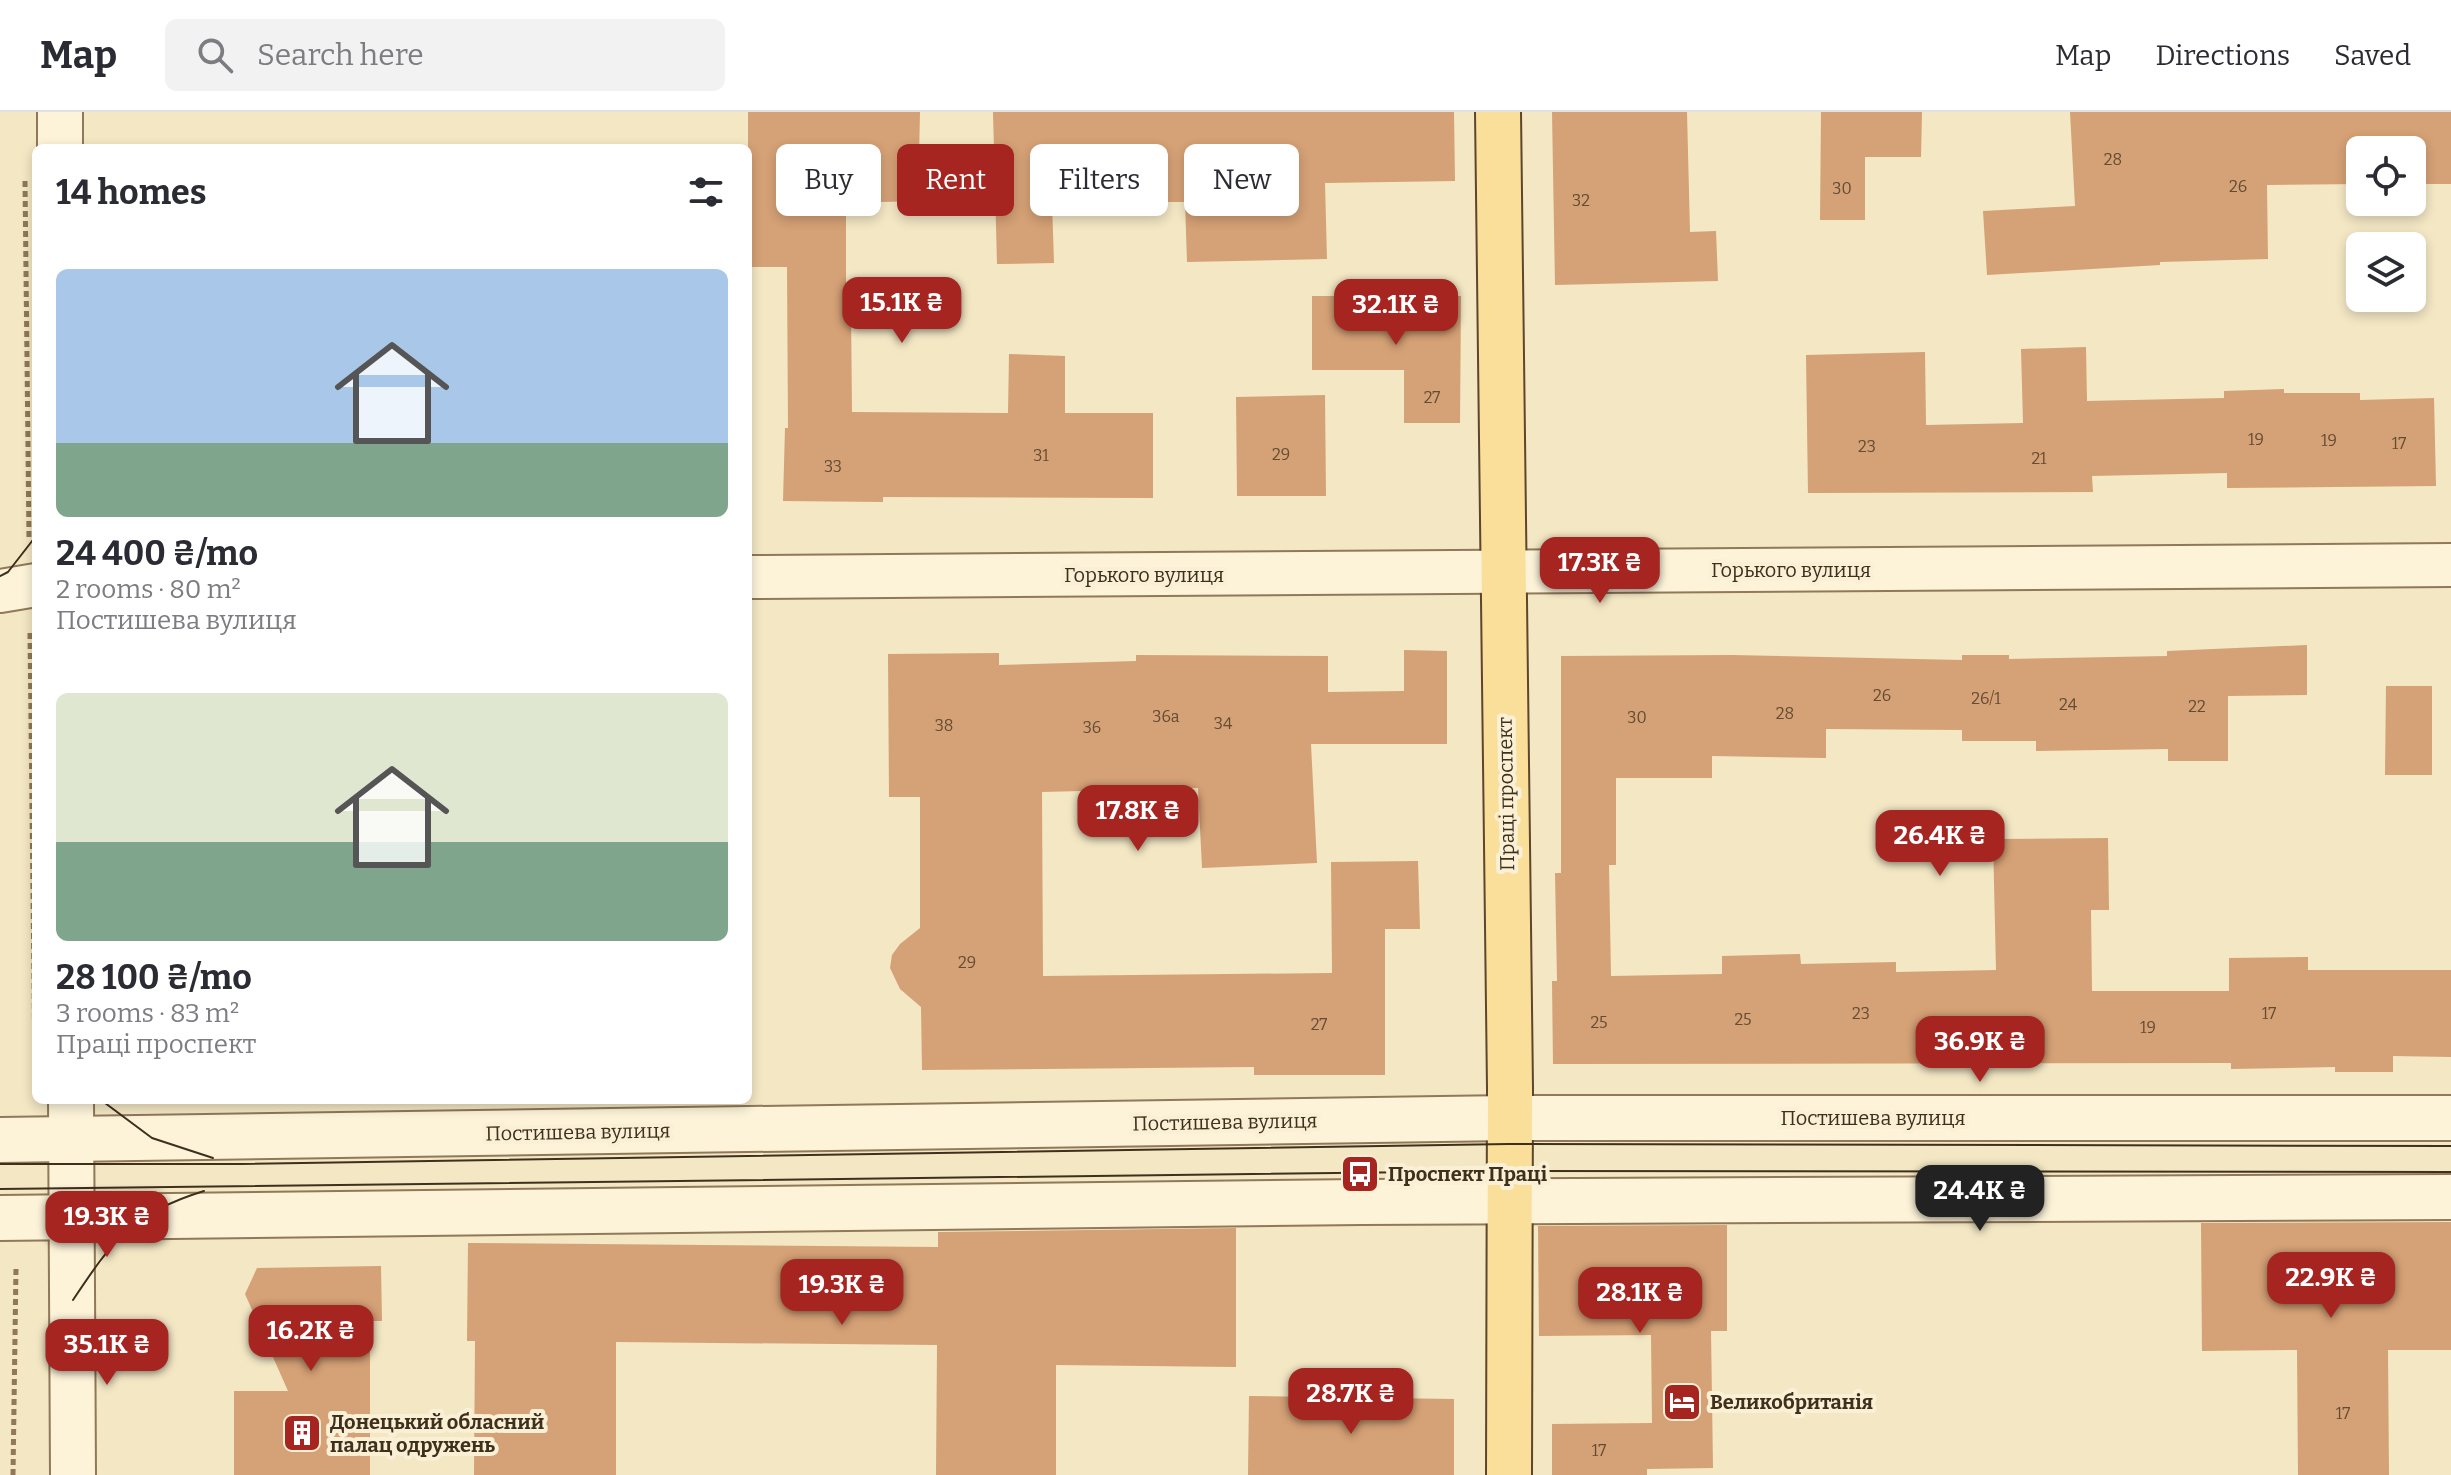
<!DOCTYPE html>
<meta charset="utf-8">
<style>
body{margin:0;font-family:Bitter,serif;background:#f2f2f3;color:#2b2b33;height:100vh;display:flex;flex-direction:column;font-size:30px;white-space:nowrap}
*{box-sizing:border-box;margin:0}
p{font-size:26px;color:#7c7c81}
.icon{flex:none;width:44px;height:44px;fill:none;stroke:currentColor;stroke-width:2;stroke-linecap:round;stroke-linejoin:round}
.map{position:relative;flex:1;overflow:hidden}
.side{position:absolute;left:32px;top:32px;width:720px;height:960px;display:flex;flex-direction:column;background:#fff;border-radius:12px;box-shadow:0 4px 12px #0003}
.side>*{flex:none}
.guide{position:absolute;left:776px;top:32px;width:760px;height:72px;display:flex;gap:16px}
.fabs{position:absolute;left:2346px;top:24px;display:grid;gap:16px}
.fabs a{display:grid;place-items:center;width:80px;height:80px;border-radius:12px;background:#fff;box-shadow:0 4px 12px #0003;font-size:40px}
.price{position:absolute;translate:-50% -68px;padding:0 18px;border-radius:16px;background:#a62521;color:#fff;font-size:26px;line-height:52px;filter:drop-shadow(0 2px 4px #0008)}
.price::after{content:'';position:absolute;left:50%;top:48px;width:24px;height:18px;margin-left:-12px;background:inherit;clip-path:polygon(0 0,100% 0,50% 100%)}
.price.selected{background:#222;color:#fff}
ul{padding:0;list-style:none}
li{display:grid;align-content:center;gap:16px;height:424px;padding:0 24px}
li span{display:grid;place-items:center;height:248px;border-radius:12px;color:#555}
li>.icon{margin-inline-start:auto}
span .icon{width:144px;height:144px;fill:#fffc;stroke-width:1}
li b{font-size:34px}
h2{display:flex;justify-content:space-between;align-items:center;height:96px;padding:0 24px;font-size:34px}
.chip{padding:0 28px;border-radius:12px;background:#fff;box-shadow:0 4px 12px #0003;font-size:28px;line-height:72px}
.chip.selected{background:#a62521;color:#fff}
header{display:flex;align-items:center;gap:48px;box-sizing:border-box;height:112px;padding:0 40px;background:#fff;border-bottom:2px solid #e1e1e2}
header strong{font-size:38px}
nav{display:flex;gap:44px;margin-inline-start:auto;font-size:28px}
.search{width:560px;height:72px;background:#f2f2f3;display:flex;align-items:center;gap:20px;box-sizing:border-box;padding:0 28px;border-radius:12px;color:#7c7c81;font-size:30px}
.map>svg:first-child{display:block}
.building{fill:#d5a176}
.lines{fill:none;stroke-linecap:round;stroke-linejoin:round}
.minor-casing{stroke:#907858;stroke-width:46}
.tertiary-casing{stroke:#907858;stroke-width:48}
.primary-casing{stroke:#5e452c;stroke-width:48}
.path{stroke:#907858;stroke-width:5;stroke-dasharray:6 4;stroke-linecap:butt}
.minor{stroke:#fcf3d9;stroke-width:42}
.tertiary{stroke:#fcf3d9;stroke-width:44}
.primary{stroke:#f9df99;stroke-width:44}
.tram{stroke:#3f2f1d;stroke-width:2}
.labels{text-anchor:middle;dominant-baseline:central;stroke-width:8;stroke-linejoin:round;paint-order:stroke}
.number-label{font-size:16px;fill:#644c33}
.street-label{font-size:20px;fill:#3f2f1d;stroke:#f9f0d5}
.poi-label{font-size:20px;font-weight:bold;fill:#3f2f1d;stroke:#f9f0d5;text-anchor:start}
</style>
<header>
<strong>Map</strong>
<div class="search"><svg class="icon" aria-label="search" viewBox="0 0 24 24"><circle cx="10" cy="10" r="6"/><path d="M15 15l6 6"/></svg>Search here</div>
<nav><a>Map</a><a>Directions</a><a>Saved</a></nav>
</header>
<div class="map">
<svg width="2451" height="1363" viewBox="0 0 2451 1363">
<rect width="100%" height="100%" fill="#f3e7c4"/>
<g class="building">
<polygon points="748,0 920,0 918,89 846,91 846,198 851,198 852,300 1008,301 1009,242 1065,244 1065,301 1153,301 1153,386 883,385 883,390 783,389 785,316 788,316 787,155 748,155"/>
<polygon points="993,0 1454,0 1455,69 1325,71 1327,147 1187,150 1185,90 1052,90 1054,151 997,152"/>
<polygon points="1552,0 1687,0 1690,120 1716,119 1718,169 1555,173"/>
<polygon points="1821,0 1922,0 1921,45 1865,45 1865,108 1820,108"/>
<polygon points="2070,0 2451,0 2451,72 2412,72 2412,38 2360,38 2360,72 2267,73 2268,147 2160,150 2160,153 1987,163 1983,99 2075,94"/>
<polygon points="1312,184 1461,184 1460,311 1404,311 1404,258 1312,258"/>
<polygon points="2086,235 2087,289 2224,286 2224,279 2284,277 2284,281 2360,281 2360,288 2434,286 2436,374 2227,376 2227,361 2092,364 2093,380 1808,381 1806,243 1925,240 1926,313 2023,311 2021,237"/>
<polygon points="1325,283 1326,384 1237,384 1236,285"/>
<polygon points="2307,533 2307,583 2228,584 2228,649 2168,649 2168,637 2036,639 2036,629 1962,629 1962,618 1826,617 1826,646 1712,644 1712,666 1616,666 1616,753 1609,753 1611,864 1722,862 1722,844 1800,842 1801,852 1896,850 1896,860 1996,858 1993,727 2108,726 2109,798 2091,798 2092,879 2229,879 2229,846 2308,845 2308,858 2451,858 2451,945 2393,944 2393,960 2335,960 2335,955 2231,957 2231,951 1553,952 1552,869 1557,869 1555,761 1561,761 1561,544 1732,543 1962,548 1962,543 2009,543 2009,547 2167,544 2167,539"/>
<polygon points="1404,538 1447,539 1447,632 1311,632 1317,751 1202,756 1198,676 1042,680 1043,864 1332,861 1331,750 1418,749 1420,817 1385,817 1385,963 1254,963 1254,955 922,958 921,895 900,877 890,856 892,843 900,832 920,816 920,685 889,685 888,542 999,541 999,553 1136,549 1136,543 1328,544 1328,580 1404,579"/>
<polygon points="2386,574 2432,574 2432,663 2385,663"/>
<polygon points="2451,1110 2451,1238 2388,1238 2389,1363 2298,1363 2297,1238 2202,1239 2201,1111"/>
<polygon points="1727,1113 1727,1219 1711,1219 1713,1356 1647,1357 1647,1363 1552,1363 1552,1312 1652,1311 1651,1223 1539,1224 1538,1114"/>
<polygon points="1236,1116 1236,1255 1056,1253 1056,1363 936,1363 937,1233 616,1230 616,1363 474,1363 475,1229 467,1229 468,1131 938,1135 938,1120"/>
<polygon points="381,1154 382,1209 370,1209 370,1363 234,1363 234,1279 288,1279 245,1182 257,1156"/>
<polygon points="1249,1284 1454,1287 1454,1363 1248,1363"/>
</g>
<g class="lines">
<defs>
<g id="minor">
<polyline points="748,465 2451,453"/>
<polyline points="0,479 36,473"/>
</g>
<g id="tertiary">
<polyline points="60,0 60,36"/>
<polyline points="71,988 73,1363"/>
<polyline points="0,1028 1509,1006 2451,1006"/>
<polyline points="0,1106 1361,1090 2451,1085"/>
</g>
<polyline id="primary" points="1498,0 1510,976 1509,1363"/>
</defs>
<use href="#minor" class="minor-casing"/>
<use href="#tertiary" class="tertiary-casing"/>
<use href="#primary" class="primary-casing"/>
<g class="path">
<polyline points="25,69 29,427"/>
<polyline points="30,521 35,955"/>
<polyline points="13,1363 16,1155"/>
</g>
<use href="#minor" class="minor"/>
<use href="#tertiary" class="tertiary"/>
<use href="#primary" class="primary"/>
<g class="tram">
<polyline points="0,464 8,460 36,424"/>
<polyline points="101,988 152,1026 213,1046"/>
<polyline points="0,1052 241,1052 1508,1032 2451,1034"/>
<polyline points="0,1077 1509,1059 2451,1060"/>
<path d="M 73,1188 C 113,1128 132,1101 204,1079"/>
</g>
</g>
<defs>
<symbol id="bus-square" viewBox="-11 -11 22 22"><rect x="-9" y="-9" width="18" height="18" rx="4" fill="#a62521" stroke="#f9f0d5"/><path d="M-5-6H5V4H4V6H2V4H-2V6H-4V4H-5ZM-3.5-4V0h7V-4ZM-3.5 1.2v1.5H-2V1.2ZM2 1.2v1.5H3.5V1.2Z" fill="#fff"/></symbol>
<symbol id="hotel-square" viewBox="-11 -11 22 22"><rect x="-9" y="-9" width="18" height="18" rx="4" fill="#a62521" stroke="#f9f0d5"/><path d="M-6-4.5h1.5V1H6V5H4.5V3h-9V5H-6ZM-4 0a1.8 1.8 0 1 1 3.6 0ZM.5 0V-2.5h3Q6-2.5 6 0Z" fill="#fff"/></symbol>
<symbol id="building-square" viewBox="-11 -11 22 22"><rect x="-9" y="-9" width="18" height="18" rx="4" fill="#a62521" stroke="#f9f0d5"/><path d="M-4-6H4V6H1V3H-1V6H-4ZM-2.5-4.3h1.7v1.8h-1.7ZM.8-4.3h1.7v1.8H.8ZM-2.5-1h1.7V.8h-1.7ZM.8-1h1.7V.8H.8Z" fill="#fff"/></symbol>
</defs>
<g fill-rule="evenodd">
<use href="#bus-square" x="1338" y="1040" width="44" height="44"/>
<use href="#hotel-square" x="1660" y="1268" width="44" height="44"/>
<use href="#building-square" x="280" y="1299" width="44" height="44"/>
</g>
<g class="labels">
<g class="number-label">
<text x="2113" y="47">28</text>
<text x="2238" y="74">26</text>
<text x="1842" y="76">30</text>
<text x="1581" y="88">32</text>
<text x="1432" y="285">27</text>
<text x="2256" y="327">19</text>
<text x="2329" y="328">19</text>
<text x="2399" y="331">17</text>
<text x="1867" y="334">23</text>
<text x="1281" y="342">29</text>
<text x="1041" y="343">31</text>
<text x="2039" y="346">21</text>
<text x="833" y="354">33</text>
<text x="1882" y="583">26</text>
<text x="1986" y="586">26/1</text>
<text x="2068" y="592">24</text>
<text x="2197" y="594">22</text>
<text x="1785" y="601">28</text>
<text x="1166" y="604">36а</text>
<text x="1637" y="605">30</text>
<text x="1223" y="611">34</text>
<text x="944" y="613">38</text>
<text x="1092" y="615">36</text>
<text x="967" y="850">29</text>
<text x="1861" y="901">23</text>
<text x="2269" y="901">17</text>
<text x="1743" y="907">25</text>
<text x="1599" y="910">25</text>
<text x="1319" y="912">27</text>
<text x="2148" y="915">19</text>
<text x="2343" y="1301">17</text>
<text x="1599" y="1338">17</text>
</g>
<g class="street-label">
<text x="1791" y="458">Горького вулиця</text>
<text x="1144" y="463">Горького вулиця</text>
<text transform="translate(1506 682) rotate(-91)">Праці проспект</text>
<text x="1873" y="1006">Постишева вулиця</text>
<text transform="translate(1225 1010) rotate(-1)">Постишева вулиця</text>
<text transform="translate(578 1020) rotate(-1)">Постишева вулиця</text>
</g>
<g class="poi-label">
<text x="1388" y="1062">Проспект Праці</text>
<text x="1710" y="1290">Великобританія</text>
<text x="330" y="1310">Донецький обласний<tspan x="330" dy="23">палац одружень</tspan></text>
</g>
</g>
</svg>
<div class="fabs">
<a><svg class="icon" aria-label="locate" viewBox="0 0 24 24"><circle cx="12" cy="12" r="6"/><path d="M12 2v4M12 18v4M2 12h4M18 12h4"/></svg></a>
<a><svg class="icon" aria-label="layers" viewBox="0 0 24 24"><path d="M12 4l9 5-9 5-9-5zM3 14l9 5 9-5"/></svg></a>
</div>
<b class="price" style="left:902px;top:233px">15.1K ₴</b>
<b class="price" style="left:1396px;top:235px">32.1K ₴</b>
<b class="price" style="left:1600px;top:493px">17.3K ₴</b>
<b class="price" style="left:1138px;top:741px">17.8K ₴</b>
<b class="price" style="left:1940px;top:766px">26.4K ₴</b>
<b class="price" style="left:1980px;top:972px">36.9K ₴</b>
<b class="price selected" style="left:1980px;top:1121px">24.4K ₴</b>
<b class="price" style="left:107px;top:1147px">19.3K ₴</b>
<b class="price" style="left:2331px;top:1208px">22.9K ₴</b>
<b class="price" style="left:842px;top:1215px">19.3K ₴</b>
<b class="price" style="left:1640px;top:1223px">28.1K ₴</b>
<b class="price" style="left:311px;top:1261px">16.2K ₴</b>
<b class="price" style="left:107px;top:1275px">35.1K ₴</b>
<b class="price" style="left:1351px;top:1324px">28.7K ₴</b>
<div class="guide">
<a class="chip">Buy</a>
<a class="chip selected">Rent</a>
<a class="chip">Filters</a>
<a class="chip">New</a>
</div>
<section class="side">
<h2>14 homes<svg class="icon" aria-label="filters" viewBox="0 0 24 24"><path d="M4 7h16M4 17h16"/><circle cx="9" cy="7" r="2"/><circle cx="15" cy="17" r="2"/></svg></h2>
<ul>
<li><span style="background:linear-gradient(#a9c7e8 70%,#7fa58c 0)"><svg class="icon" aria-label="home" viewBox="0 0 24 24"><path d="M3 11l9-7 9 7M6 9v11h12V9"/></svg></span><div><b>24 400 ₴/mo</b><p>2 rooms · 80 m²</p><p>Постишева вулиця</p></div></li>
<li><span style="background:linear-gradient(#dfe7d0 60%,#7fa58c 0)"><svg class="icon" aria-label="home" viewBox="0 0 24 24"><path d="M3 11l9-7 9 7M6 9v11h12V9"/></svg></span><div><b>28 100 ₴/mo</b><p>3 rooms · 83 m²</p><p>Праці проспект</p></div></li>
</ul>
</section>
</div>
